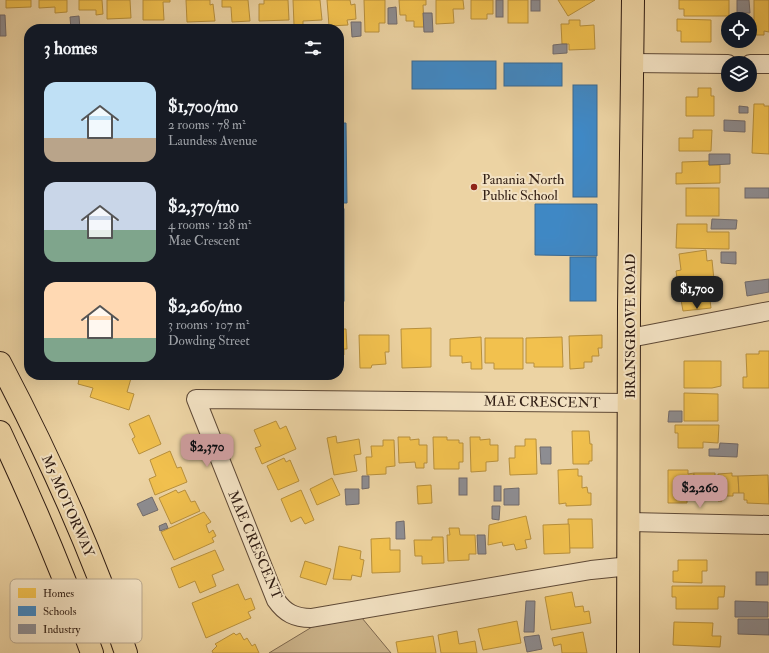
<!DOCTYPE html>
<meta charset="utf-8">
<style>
body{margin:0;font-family:"IM FELL Double Pica",serif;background:#20242c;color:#f1f3f6;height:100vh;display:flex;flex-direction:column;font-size:15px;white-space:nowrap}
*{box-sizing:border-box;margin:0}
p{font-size:13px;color:#9ea1a6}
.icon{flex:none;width:22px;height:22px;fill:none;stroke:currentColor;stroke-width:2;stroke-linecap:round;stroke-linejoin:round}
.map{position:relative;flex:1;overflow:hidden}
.side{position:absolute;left:24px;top:24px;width:320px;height:356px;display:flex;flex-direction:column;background:#171b24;border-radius:16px;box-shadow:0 4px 16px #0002}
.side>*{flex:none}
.buttons{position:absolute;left:721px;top:12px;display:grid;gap:8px}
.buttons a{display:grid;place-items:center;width:36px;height:36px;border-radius:50%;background:#171b24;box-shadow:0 4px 16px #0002;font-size:20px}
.price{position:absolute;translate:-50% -34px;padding:0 9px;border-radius:8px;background:#c59692;color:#111;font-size:13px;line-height:26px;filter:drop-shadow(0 1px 2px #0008)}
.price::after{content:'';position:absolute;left:50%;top:24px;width:12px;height:9px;margin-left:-6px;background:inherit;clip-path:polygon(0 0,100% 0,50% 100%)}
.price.active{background:#222;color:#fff}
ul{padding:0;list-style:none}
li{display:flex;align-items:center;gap:12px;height:100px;padding:0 20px}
li span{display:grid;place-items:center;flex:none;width:112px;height:80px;border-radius:12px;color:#555}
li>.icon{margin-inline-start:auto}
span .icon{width:48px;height:48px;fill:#fffc;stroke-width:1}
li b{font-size:17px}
h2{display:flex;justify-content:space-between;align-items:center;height:48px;padding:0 20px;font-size:17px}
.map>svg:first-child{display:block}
.green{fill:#ccb48b;stroke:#7e684f}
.homes{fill:#f2c14e;stroke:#b8903c}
.schools{fill:#3f88c5;stroke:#3a6890}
.industry{fill:#8d8d92;stroke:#716b6c}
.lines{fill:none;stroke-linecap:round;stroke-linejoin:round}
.minor-casing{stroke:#5f4a37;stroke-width:20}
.major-casing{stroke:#301d13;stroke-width:24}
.highway-casing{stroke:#301d13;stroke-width:24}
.minor{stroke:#f3e2c3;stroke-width:18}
.major{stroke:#ecd3a3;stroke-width:22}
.highway{stroke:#ecd3a3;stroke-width:22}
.poi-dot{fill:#8f2418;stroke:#f3e2c3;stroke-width:1.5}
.labels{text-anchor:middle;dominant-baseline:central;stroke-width:4;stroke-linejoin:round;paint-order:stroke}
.poi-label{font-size:14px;fill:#301d13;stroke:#f3e2c3;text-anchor:start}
.street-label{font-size:14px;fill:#301d13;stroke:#f3e2c3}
.key{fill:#f3e2c3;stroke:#b8a78e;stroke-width:1}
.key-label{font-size:11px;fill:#301d13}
</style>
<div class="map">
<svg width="769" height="653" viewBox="0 0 769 653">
<rect width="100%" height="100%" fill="#ecd3a3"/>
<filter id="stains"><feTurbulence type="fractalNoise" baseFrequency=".005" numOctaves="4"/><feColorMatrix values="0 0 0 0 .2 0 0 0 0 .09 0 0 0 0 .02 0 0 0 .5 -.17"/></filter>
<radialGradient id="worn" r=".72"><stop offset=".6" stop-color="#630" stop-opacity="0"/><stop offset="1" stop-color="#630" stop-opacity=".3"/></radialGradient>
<polygon class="green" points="362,618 391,653 269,653 312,627"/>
<g class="homes">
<polygon points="6,0 31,0 31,7 6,8"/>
<polygon points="39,0 67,0 67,12 55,13 55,7 39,8"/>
<polygon points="79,0 102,0 103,14 96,15 96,10 79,10"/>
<polygon points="107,0 130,0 131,18 107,19"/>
<polygon points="143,0 170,0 170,2 163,2 164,20 143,20"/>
<polygon points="186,0 210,0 210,5 213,4 215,21 187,22"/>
<polygon points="222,0 248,0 250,21 232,22 231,7 222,7"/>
<polygon points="264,0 288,0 289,20 259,21 259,4 264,4"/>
<polygon points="293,0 320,0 322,20 303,21 303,25 294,25"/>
<polygon points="327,0 350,0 351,5 355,4 356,19 347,20 348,25 329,26"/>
<polygon points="364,0 385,0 385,23 379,23 379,32 365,32"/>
<polygon points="399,0 426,0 426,5 423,5 424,27 414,27 414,21 406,21 406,15 400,15"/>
<polygon points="436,0 463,0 464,9 453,9 454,23 436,24"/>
<polygon points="471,0 493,0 493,14 487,14 487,19 471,19"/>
<rect x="508" y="0" width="20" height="23"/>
<polygon points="558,0 595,0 568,16"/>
<polygon points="679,0 729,0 729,16 684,16 684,9 679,9"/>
<polygon points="754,0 769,0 769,32 764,31 764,35 754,35"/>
<polygon points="677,19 711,20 711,42 681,42 681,31 677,31"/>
<polygon points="569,20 580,20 580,26 594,25 595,49 569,50 569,44 562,44 561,24 569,24"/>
<polygon points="698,88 711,88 711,96 714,96 714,116 686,116 686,97 698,97"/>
<polygon points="754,104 764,104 764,106 769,106 769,154 752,153"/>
<polygon points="693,130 712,130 711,151 679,151 679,138 693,138"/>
<polygon points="709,161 709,165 720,165 720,183 676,184 676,173 682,173 682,162"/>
<rect x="686" y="188" width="33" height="28"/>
<polygon points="677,224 707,224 707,232 729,232 729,249 676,248"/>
<polygon points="706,250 707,261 712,260 714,280 678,285 676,271 681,270 679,254"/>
<polygon points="708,284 711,308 683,311 681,300 677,301 676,288"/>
<polygon points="431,328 431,367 402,368 401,329"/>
<polygon points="339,329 346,329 347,349 344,349 344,355 341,355 342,362 339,363"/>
<polygon points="359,335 389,335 389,352 385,352 386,364 372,365 371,368 360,368"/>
<polygon points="602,335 602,348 598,348 599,356 592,356 592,362 584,362 584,368 570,369 569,336"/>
<polygon points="481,337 482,369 471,369 471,362 462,363 462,356 450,356 450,339"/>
<polygon points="562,337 563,367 534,367 534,363 526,363 526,338"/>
<polygon points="485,338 523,338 523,369 494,369 494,363 485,363"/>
<polygon points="759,351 769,351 769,388 743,388 743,377 747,377 746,354 759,354"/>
<polygon points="684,361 721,361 721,386 712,388 684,388"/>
<polygon points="80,375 132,375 127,392 134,394 129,410 90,397 93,388 78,384"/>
<polygon points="684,393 718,394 718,421 684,421"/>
<polygon points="149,415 161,444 139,454 132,439 135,437 129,424"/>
<polygon points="276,421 280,429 286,426 296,449 262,464 255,448 261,446 254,430"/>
<polygon points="675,425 719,425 718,443 703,442 703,448 678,448 678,433 675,433"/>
<polygon points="572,431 589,431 590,444 592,444 592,461 589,461 589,464 573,464"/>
<polygon points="336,436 337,443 359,439 361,454 354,455 357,471 334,475 327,438"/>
<polygon points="398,437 410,437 410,440 419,439 419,445 427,445 427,463 424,463 424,468 416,468 415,462 399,463"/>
<polygon points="433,437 447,437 447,440 459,440 459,443 463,443 463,462 459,462 459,469 434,469"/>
<polygon points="470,437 480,437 480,440 490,439 490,445 498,445 498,461 486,462 486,471 471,472"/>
<polygon points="525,439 536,439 537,474 510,475 509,458 515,458 515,446 525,446"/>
<polygon points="383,440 394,440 395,466 386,467 386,474 367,475 366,457 372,457 371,446 383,446"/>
<polygon points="170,451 177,468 181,467 187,482 155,495 149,479 156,476 150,460"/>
<polygon points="284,458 286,462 290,460 299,481 278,490 267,466"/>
<polygon points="578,469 578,476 582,476 582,488 587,487 588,493 591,493 591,505 566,506 566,503 559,504 558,470"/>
<polygon points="668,470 688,470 688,474 694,473 694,492 690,492 690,500 687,500 687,503 668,503"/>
<polygon points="694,473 715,473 715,496 699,496 698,492 694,492"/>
<polygon points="732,473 732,476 738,476 739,493 733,493 733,496 722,496 722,501 718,501 718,474"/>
<polygon points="768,475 769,504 747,503 747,500 744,500 744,493 739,493 738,476"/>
<polygon points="332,478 340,495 317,505 310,489"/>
<polygon points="431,485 432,503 418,504 417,486"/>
<polygon points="176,490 178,493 185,490 191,502 195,501 200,511 171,524 159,498"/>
<polygon points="301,490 314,520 305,524 301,517 291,522 281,499"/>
<polygon points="204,512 211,522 206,525 209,533 213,530 216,536 212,538 214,542 174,560 161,532"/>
<polygon points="526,516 531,539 525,540 527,548 516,550 514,544 503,546 502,542 488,545 489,525"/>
<polygon points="568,519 592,519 593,548 569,548"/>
<polygon points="569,524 570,553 544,554 543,525"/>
<polygon points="449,528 459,528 460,535 475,535 476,554 469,554 469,560 448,561 447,535 450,535"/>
<polygon points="432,537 443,537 444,563 422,564 422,556 415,556 414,540 432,540"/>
<polygon points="390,538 390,550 400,550 400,572 372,573 371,539"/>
<polygon points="339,546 361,551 360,559 364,560 361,577 352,575 351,580 333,579"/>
<polygon points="215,550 224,570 212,575 216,586 200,593 195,581 179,588 171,568"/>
<polygon points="678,560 707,560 707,571 702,571 702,583 673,582 673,571 678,571"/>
<polygon points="305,561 331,569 326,585 300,577"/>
<polygon points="238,584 245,600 251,598 255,609 248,612 251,618 206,638 192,603"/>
<polygon points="672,586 725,586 724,597 718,597 718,609 676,609 676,597 672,597"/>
<polygon points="572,592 575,607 583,606 584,612 589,611 591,623 551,630 545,597"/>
<polygon points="517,621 521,643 483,650 478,629"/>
<polygon points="674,622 713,623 712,636 721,636 720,647 673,645"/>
<polygon points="457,631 459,644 475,641 477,653 441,653 438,635"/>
<polygon points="583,632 587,653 562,653 561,644 554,646 552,638"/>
<polygon points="234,633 236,635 240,633 244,640 247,638 252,646 255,644 259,653 213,653 212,651 217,646 215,644"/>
<polygon points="433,636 436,653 398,653 396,642"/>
</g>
<g class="schools">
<rect x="412" y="61" width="84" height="28"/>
<rect x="504" y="63" width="58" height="23"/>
<rect x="573" y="85" width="24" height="112"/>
<polygon points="339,123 346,123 347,203 339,203"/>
<polygon points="535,204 597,204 597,256 535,255"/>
<rect x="339" y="209" width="5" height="92"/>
<rect x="570" y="257" width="26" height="44"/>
</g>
<g class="industry">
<rect x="496" y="0" width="7" height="17"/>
<rect x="531" y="0" width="9" height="11"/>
<polygon points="737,0 749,0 750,13 737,13"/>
<polygon points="396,7 397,24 388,24 388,8"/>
<polygon points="423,13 432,13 433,32 424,32"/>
<polygon points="0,15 5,15 6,36 0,36"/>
<polygon points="79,16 80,29 71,29 70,17"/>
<polygon points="351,22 361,22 361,36 352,37"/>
<polygon points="562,44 567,44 567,53 553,54 553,45"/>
<polygon points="739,106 748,107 748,113 739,113"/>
<polygon points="724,120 745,121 745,132 724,131"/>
<polygon points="709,154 730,154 730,164 709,165"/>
<rect x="745" y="188" width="24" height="10"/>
<polygon points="712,219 737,220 736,229 711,229"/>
<polygon points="721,252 736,252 736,264 721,263"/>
<polygon points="769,279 769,292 747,296 745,282"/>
<polygon points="669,411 682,411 682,422 668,422"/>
<polygon points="720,443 738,444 737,457 709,456 709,449 719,449"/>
<polygon points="540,447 551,447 551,464 541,464"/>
<polygon points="362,476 369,476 369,488 362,489"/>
<rect x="459" y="478" width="8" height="17"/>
<rect x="494" y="486" width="7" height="15"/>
<polygon points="519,488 519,505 504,505 504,489"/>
<polygon points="345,489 359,489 359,504 346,505"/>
<polygon points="152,497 158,510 143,516 137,504"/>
<polygon points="492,506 500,506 499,520 492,519"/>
<polygon points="404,521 405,539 396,539 396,522"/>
<polygon points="166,523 168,528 160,531 159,526"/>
<polygon points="477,535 485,535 486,554 478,554"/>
<rect x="756" y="572" width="12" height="13"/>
<polygon points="526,601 535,601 534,632 524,632"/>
<polygon points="735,601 768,602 768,617 735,617"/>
<polygon points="738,619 769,619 769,635 738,634"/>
<polygon points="539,635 542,649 527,652 524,637"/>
</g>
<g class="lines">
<defs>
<g id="minor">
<polyline points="633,63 728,64"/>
<polyline points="750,64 769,64"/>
<polyline points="630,338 769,311"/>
<path d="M 629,403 L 196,399 L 276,600 C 285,613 295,618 311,618 L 591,570 L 630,566"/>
<polyline points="630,522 769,525"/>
</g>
<polyline id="major" points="628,653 629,307 633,0"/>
<g id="highway">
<path d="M 0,363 C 49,456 93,553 126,653"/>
<path d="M 0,432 C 34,504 65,578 92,653"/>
</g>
</defs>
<use href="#minor" class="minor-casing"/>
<use href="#major" class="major-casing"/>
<use href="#highway" class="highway-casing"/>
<use href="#minor" class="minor"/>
<use href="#major" class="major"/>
<use href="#highway" class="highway"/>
</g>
<circle class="poi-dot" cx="474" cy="187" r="4"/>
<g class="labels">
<g class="poi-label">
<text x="482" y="179">Panania North<tspan x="482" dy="16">Public School</tspan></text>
</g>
<g class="street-label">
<text transform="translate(630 326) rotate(-90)">BRANSGROVE ROAD</text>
<text transform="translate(542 402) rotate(1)">MAE CRESCENT</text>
<text transform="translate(68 506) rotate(66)">M5 MOTORWAY</text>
<text transform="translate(255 545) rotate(67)">MAE CRESCENT</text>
</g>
</g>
<rect x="10" y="579" width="132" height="64" rx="6" class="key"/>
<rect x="18" y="588" width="18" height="10" fill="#f2c14e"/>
<rect x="18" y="606" width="18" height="10" fill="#3f88c5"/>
<rect x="18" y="624" width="18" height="10" fill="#8d8d92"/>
<g class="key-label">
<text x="43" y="597">Homes</text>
<text x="43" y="615">Schools</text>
<text x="43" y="633">Industry</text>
</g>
<rect width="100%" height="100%" filter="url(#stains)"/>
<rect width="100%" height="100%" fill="url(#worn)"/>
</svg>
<div class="buttons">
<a><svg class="icon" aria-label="locate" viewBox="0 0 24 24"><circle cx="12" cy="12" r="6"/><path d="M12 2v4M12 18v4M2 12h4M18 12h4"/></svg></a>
<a><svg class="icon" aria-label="layers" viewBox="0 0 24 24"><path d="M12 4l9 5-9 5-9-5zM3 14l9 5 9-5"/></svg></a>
</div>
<b class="price active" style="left:697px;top:310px">$1,700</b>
<b class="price" style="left:207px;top:468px">$2,370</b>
<b class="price" style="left:700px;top:509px">$2,260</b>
<section class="side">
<h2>3 homes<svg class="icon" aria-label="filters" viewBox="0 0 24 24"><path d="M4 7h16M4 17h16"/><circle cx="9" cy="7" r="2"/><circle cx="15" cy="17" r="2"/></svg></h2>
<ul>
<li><span style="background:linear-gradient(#bfe0f5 70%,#b9a48a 0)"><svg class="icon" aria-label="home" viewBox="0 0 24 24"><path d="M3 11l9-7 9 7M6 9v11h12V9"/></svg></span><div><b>$1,700/mo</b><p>2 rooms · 78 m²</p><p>Laundess Avenue</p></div></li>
<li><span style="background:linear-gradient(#c9d6e8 60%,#7fa58c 0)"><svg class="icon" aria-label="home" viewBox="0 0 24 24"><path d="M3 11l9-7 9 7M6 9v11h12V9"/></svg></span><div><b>$2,370/mo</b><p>4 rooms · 128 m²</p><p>Mae Crescent</p></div></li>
<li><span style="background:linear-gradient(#ffd9b3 70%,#7fa58c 0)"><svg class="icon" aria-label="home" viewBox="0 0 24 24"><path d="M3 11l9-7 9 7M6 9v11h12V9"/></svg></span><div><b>$2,260/mo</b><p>3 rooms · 107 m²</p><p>Dowding Street</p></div></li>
</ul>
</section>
</div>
